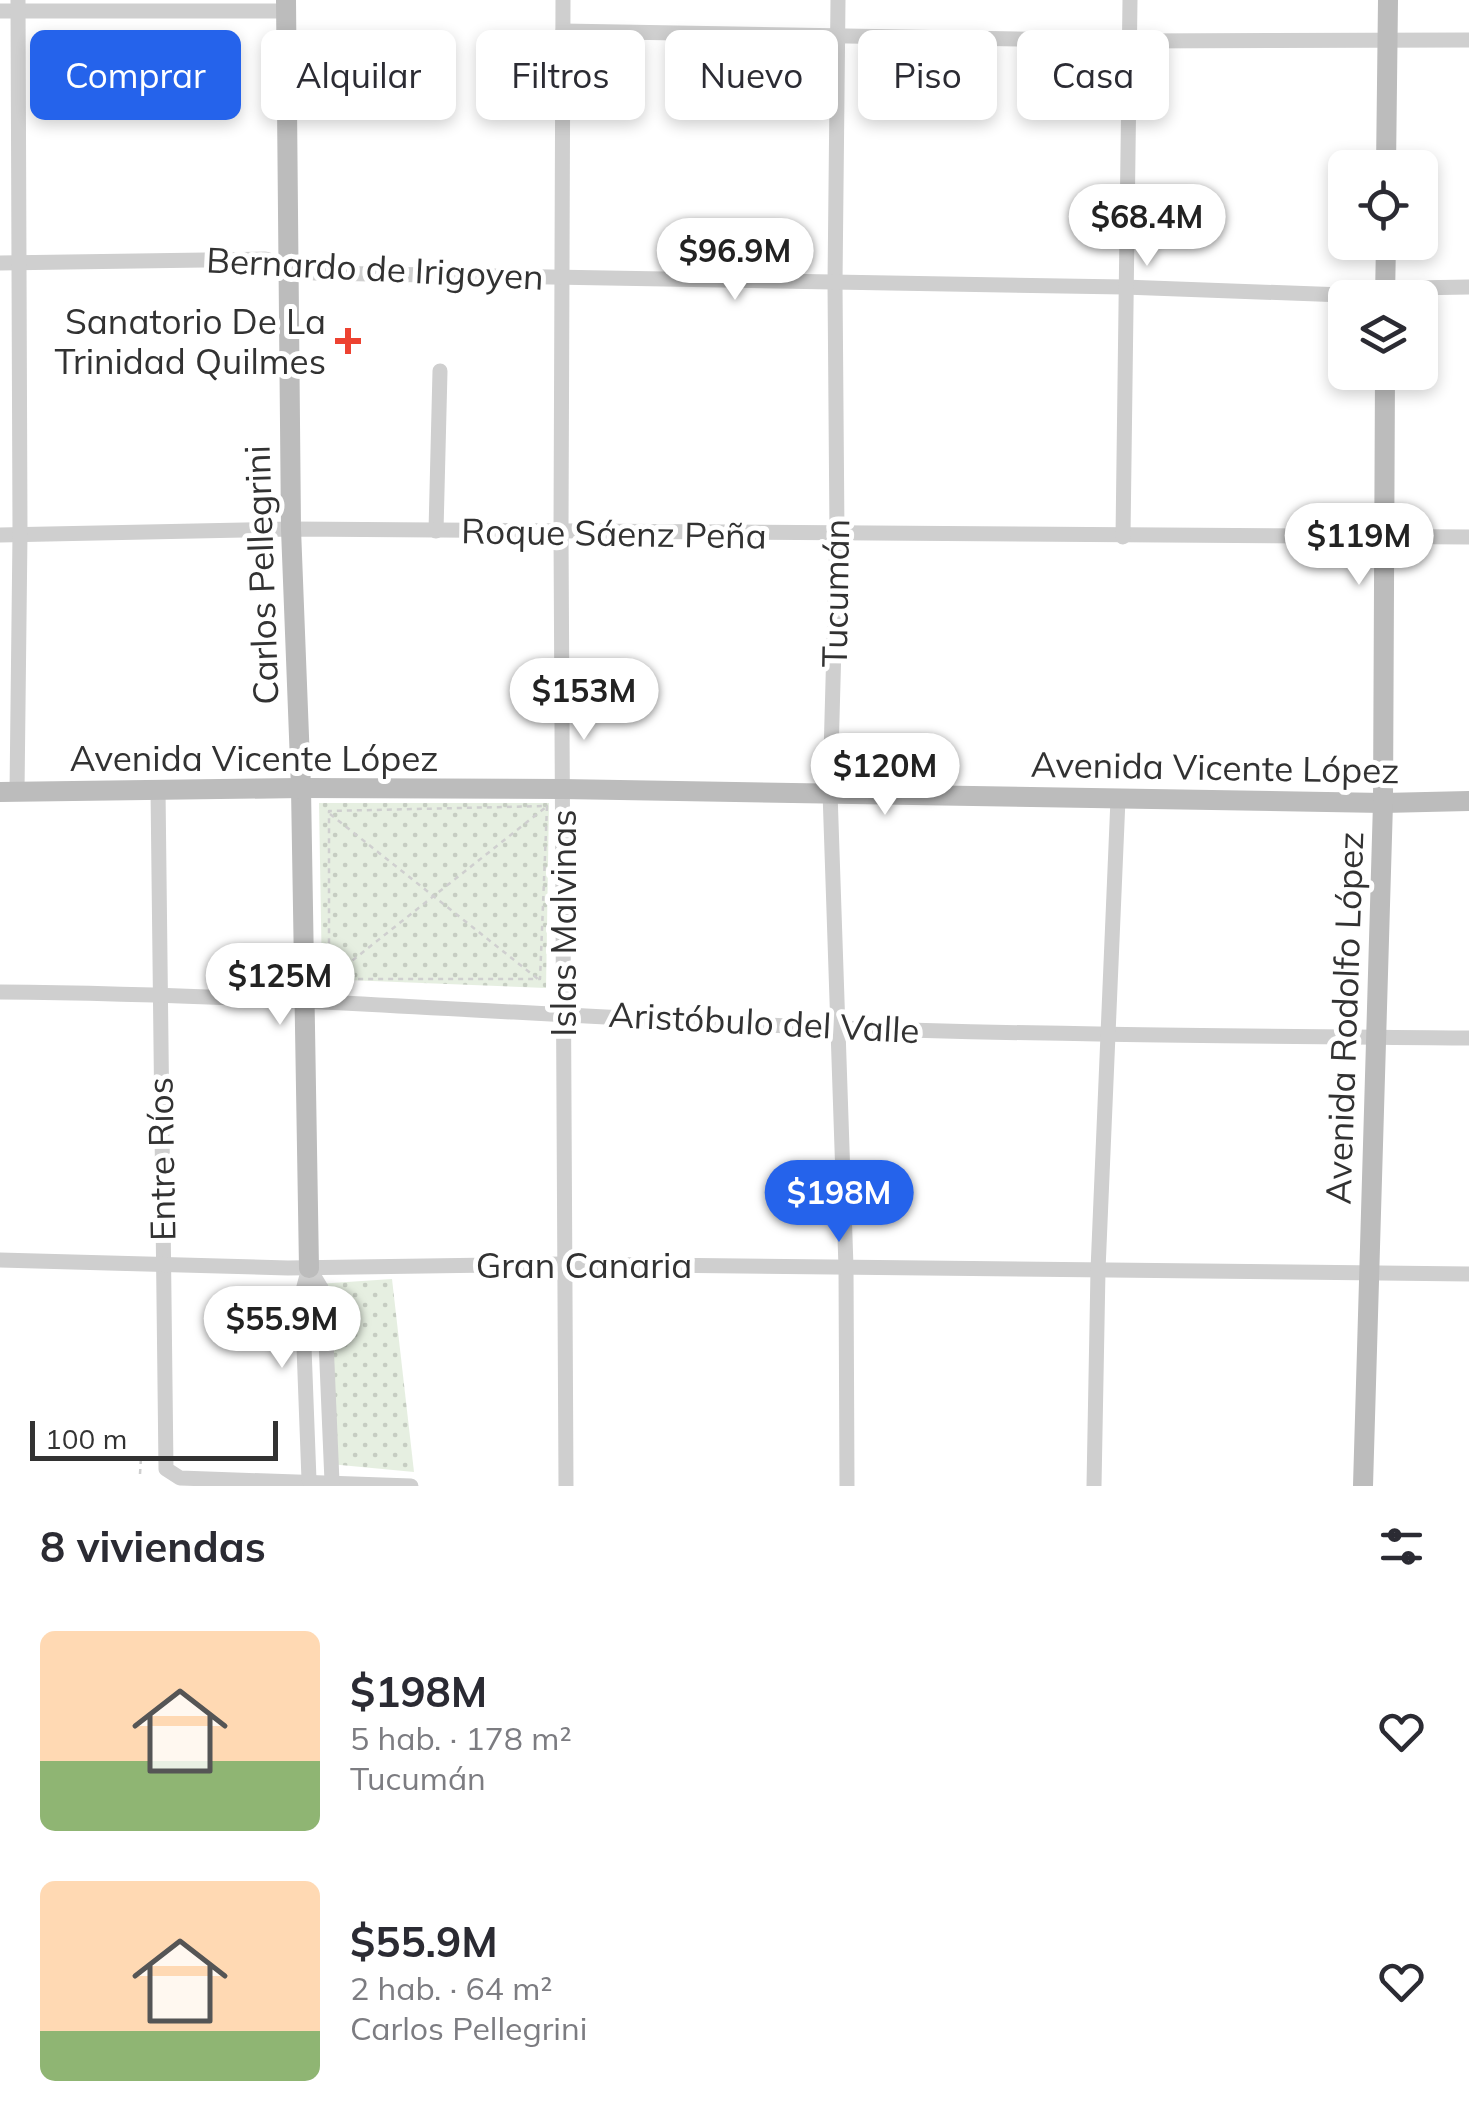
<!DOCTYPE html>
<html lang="es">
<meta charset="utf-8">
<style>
body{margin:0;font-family:Mulish,sans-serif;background:#f2f2f3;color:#2b2b33;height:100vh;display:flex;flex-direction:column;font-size:38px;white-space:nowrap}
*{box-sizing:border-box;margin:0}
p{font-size:32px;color:#7c7c81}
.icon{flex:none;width:55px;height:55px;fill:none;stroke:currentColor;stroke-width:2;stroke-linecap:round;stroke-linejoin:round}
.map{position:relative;height:1486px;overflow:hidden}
.side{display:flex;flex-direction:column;background:#fff;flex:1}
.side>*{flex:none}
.hud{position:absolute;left:30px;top:30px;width:1410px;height:90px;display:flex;gap:20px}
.controls{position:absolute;left:1328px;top:150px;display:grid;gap:20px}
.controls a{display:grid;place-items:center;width:110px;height:110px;border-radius:15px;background:#fff;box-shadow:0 5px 15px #0003;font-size:50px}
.scale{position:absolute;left:30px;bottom:25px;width:248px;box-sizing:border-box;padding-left:10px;border:5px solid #323232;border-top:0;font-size:28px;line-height:35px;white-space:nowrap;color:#323232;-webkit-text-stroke:8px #fff;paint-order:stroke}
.price{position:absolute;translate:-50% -85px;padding:0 22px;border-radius:35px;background:#fff;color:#222;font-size:32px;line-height:65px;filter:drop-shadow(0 2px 5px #0008)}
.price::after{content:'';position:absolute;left:50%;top:60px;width:30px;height:22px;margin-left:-15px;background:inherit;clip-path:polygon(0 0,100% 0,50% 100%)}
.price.current{background:#2563eb;color:#fff}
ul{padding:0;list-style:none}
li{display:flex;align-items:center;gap:30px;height:250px;padding:0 40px}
li span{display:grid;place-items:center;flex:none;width:280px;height:200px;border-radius:15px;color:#555}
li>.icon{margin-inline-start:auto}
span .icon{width:120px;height:120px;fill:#fffc;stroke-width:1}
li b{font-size:42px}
h2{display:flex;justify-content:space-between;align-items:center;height:120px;padding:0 40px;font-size:42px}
.chip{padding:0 35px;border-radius:15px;background:#fff;box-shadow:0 5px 15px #0003;font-size:35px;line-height:90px}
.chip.current{background:#2563eb;color:#fff}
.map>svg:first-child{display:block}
.green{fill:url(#green-dots)}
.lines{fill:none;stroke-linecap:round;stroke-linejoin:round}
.path{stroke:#cfcfcf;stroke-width:2.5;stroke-dasharray:5 5;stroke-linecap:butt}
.street{stroke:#cfcfcf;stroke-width:15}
.secondary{stroke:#bcbcbc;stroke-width:20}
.poi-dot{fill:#ed4231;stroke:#fff;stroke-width:4}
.labels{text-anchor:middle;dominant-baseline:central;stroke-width:10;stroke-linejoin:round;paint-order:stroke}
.street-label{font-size:35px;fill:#323232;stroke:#fff}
.poi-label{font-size:35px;fill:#323232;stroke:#fff;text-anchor:end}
</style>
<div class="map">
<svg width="1469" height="1486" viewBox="0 0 1469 1486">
<defs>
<pattern id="green-dots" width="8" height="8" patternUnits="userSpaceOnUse" patternTransform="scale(2.5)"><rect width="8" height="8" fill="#e6efe1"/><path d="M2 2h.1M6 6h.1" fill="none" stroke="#c6cdc2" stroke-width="1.8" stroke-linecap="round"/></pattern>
</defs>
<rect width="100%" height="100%" fill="#fff"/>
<g class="green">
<polygon points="319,803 549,803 546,988 322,979"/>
<polygon points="392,1279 414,1472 330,1464 317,1284"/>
</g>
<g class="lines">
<g class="path">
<polygon points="547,806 540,979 329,979 329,811"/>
<polyline points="330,814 538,979"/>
<polyline points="329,979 546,807"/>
<polyline points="140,1474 141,1457 148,1458"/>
</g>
<g class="street">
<polyline points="563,0 561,532 566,1486"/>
<polyline points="838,0 835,283 837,535 830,792 846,1267 847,1486"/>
<polyline points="0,11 286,11"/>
<polyline points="563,31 1129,41 1469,40"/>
<polyline points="0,263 265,259 315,273 1124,287 1371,296 1411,288 1469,287"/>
<polyline points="436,531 440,371"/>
<polyline points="0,535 291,529 1469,537"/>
<polyline points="1123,537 1130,0"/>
<polyline points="158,789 166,1469 180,1478 411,1486"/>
<polyline points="17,793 20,534 18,0"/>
<path d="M 0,992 C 281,994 560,1018 840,1028 C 1050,1035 1259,1036 1469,1038"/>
<polyline points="0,1260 288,1268 563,1264 1469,1274"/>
<polyline points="309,1268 324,1293 332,1482"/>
<polyline points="309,1480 302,1294 309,1268"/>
<polyline points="1094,1486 1098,1270 1118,799"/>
</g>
<g class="secondary">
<polyline points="286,0 291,529 301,788 309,1268"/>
<polyline points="1386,168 1388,0"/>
<polyline points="1385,298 1386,242"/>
<polyline points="0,792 301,788 562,789 1383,803 1469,801"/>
<polyline points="1363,1486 1383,803 1385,372"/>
</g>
</g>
<path class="poi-dot" d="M343 326h10v10h10v10h-10v10h-10v-10h-10v-10h10z"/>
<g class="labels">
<g class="street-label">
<text transform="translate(375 268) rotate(3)">Bernardo de Irigoyen</text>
<text transform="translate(614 533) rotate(1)">Roque Sáenz Peña</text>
<text transform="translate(261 575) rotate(-92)">Carlos Pellegrini</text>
<text transform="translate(835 593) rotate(-89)">Tucumán</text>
<text x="254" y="758">Avenida Vicente López</text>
<text transform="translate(1215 767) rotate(1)">Avenida Vicente López</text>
<text transform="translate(563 923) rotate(-90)">Islas Malvinas</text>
<text transform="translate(1344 1018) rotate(-88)">Avenida Rodolfo López</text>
<text transform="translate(764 1022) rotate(3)">Aristóbulo del Valle</text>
<text transform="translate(161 1159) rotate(-91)">Entre Ríos</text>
<text x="584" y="1265">Gran Canaria</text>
</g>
<g class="poi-label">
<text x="326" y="321">Sanatorio De La<tspan x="326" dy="40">Trinidad Quilmes</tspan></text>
</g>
</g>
</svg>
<div class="controls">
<a><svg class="icon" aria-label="locate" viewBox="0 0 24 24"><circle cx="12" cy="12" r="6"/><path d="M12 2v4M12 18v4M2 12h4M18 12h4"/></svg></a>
<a><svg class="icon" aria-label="layers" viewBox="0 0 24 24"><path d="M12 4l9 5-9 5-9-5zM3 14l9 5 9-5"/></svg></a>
</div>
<div class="scale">100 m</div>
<b class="price" style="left:1147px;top:269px">$68.4M</b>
<b class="price" style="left:735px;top:303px">$96.9M</b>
<b class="price" style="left:1359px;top:588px">$119M</b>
<b class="price" style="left:584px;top:743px">$153M</b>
<b class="price" style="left:885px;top:818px">$120M</b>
<b class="price" style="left:280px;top:1028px">$125M</b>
<b class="price current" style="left:839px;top:1245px">$198M</b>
<b class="price" style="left:282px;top:1371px">$55.9M</b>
<div class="hud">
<a class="chip current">Comprar</a>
<a class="chip">Alquilar</a>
<a class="chip">Filtros</a>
<a class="chip">Nuevo</a>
<a class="chip">Piso</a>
<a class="chip">Casa</a>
</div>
</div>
<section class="side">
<h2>8 viviendas<svg class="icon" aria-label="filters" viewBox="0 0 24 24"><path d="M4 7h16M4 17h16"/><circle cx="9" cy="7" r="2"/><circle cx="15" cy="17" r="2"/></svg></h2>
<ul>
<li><span style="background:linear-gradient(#ffd9b3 65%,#8fb573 0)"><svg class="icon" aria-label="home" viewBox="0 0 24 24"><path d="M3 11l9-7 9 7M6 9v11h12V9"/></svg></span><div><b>$198M</b><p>5 hab. · 178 m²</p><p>Tucumán</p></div><svg class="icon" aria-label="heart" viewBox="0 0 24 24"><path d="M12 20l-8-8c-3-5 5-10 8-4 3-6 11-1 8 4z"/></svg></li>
<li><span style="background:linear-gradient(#ffd9b3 75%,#8fb573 0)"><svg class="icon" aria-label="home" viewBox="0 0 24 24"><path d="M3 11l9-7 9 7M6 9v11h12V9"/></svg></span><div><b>$55.9M</b><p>2 hab. · 64 m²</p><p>Carlos Pellegrini</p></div><svg class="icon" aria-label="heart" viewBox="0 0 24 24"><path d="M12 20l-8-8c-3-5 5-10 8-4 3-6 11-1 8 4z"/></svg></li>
</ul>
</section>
